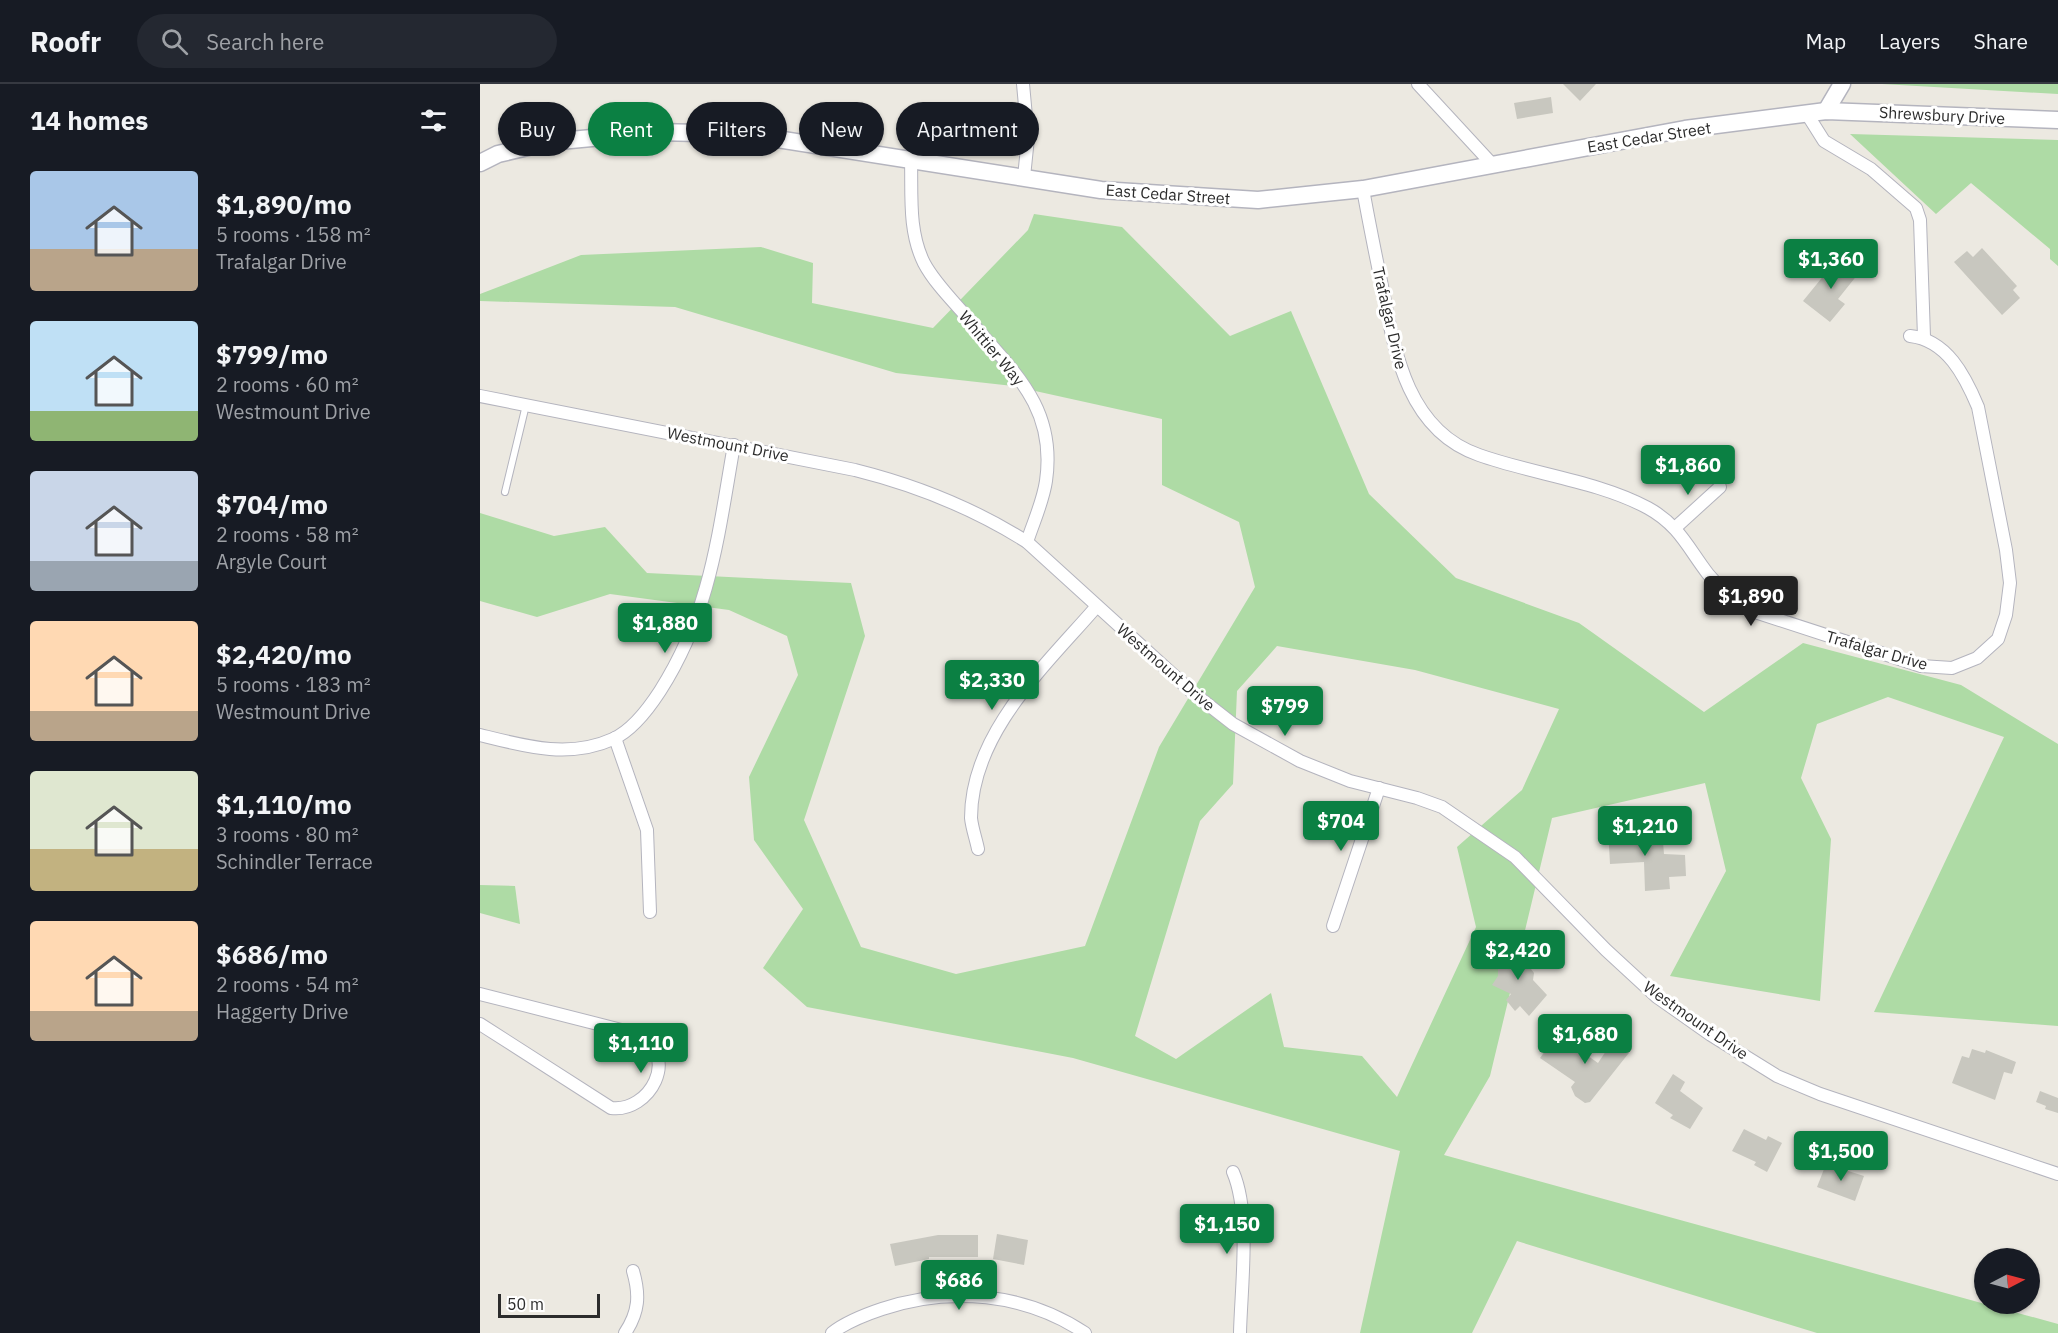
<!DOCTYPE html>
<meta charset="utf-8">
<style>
body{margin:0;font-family:"IBM Plex Sans",sans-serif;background:#242831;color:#f1f3f6;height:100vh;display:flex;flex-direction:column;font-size:22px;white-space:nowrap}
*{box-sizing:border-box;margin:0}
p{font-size:20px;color:#9ea1a6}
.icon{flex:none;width:33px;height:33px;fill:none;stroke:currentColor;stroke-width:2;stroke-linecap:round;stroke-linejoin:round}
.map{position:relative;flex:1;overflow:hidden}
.drawer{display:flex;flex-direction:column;background:#171b24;width:480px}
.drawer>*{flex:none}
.banner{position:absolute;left:18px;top:18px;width:570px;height:54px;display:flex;gap:12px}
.needle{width:39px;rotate:84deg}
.tools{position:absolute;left:1494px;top:1164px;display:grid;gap:12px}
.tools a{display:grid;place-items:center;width:66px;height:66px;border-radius:50%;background:#171b24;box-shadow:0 2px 4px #0004;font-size:30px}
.scale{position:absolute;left:18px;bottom:15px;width:102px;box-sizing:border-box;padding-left:6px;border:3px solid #2c2c2c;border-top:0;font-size:16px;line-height:21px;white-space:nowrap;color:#2c2c2c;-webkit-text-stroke:4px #fff;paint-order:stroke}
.price{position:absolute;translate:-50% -51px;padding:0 14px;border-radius:6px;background:#0b8043;color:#fff;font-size:20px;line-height:39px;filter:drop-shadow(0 2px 3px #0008)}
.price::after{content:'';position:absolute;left:50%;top:36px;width:18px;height:14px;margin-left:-9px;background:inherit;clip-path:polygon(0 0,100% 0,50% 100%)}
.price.selected{background:#222;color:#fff}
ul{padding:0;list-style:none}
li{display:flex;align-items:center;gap:18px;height:150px;padding:0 30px}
li span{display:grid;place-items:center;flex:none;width:168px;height:120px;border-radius:6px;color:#555}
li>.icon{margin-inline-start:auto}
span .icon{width:72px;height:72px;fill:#fffc;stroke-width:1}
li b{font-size:26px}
h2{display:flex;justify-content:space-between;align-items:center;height:72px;padding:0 30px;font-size:26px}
.tag{padding:0 21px;border-radius:27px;background:#171b24;box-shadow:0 2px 4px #0004;font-size:21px;line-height:54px}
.tag.selected{background:#0b8043;color:#fff}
header{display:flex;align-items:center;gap:36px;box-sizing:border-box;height:84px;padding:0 30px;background:#171b24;border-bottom:2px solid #363941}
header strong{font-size:28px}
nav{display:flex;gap:33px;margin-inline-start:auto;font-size:21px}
.search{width:420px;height:54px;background:#242831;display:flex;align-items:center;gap:15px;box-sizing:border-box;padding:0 21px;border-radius:33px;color:#9ea1a6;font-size:22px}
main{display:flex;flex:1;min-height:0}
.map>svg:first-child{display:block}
.green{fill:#aedba5;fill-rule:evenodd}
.building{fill:#c8c7bf}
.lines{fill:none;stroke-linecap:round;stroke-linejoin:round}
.lane-casing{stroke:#b4b4be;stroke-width:8}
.street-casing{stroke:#b4b4be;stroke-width:14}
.secondary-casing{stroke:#b4b4be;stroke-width:19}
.lane{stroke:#fff;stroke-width:6}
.street{stroke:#fff;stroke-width:12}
.secondary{stroke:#fff;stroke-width:16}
.labels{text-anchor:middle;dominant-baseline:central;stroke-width:6;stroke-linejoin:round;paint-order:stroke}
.street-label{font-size:16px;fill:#2c2c2c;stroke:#fff}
</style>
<header>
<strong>Roofr</strong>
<div class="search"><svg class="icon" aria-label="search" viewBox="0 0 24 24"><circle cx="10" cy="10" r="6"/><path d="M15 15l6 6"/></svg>Search here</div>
<nav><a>Map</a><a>Layers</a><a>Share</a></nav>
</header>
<main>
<section class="drawer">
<h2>14 homes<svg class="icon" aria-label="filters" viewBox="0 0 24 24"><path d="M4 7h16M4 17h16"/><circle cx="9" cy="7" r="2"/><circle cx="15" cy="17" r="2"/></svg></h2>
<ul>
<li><span style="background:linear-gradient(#a9c7e8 65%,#b9a48a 0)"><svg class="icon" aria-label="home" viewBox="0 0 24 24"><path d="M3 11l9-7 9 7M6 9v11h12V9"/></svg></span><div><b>$1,890/mo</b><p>5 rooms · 158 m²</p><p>Trafalgar Drive</p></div></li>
<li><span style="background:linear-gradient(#bfe0f5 75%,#8fb573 0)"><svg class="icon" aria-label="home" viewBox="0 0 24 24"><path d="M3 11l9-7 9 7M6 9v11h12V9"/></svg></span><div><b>$799/mo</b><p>2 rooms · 60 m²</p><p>Westmount Drive</p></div></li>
<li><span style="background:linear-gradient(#c9d6e8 75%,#9aa5b1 0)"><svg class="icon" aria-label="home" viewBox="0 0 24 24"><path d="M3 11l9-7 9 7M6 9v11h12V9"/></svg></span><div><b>$704/mo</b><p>2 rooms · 58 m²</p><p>Argyle Court</p></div></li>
<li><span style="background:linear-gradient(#ffd9b3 75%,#b9a48a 0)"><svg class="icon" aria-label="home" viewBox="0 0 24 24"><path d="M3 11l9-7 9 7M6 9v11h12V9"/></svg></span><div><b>$2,420/mo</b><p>5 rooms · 183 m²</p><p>Westmount Drive</p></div></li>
<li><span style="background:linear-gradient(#dfe7d0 65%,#c2b280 0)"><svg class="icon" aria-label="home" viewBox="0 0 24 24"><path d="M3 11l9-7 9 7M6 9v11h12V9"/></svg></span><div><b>$1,110/mo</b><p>3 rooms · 80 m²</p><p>Schindler Terrace</p></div></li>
<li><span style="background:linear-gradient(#ffd9b3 75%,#b9a48a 0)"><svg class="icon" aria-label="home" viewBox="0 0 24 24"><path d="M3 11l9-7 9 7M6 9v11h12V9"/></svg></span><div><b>$686/mo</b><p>2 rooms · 54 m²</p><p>Haggerty Drive</p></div></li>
</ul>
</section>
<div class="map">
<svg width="1578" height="1249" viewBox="0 0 1578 1249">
<rect width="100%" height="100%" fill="#ece9e1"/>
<g class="green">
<polygon points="1402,0 1578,0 1578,10"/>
<polygon points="1370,50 1578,56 1578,182 1570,175 1570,165 1491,99 1456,130"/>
<path d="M 554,130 L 642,143 L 750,252 L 811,227 L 889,410 L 976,494 L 1099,539 L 1224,628 L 1323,559 L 1481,601 L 1578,660 L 1578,942 L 1394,928 L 1524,653 L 1408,613 L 1337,640 L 1321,694 L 1351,755 L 1340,917 L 1190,892 L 1246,787 L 1225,699 L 1072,734 L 1010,992 L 964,1071 L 1578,1240 L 1578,1249 L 1337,1249 L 1037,1157 L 992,1249 L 880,1249 L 920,1067 L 593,974 L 327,923 L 283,884 L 323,825 L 274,756 L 269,693 L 318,591 L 307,552 L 249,526 L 130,510 L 57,533 L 0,517 L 0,429 L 74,452 L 125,443 L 167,489 L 371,499 L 385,552 L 324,736 L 381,863 L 476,890 L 605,862 L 679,663 L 775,503 L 759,438 L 682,401 L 682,335 L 533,302 L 416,289 L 195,223 L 0,217 L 0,210 L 101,171 L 281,163 L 333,179 L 332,219 L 453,244 L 548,146 ZM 797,562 L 935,586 L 1079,625 L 1042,706 L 977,763 L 996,843 L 917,1013 L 882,972 L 804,963 L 791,909 L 696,975 L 655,952 L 720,737 L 753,700 L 757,607 Z"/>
<polygon points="0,801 35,802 40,840 0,829"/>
</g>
<g class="building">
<polygon points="1083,0 1116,0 1100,17"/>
<polygon points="1071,13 1073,29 1037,35 1034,19"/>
<polygon points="1502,164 1537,202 1533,206 1540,214 1522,231 1474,178 1487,167 1493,173"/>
<polygon points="1358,174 1378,190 1358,215 1365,220 1350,238 1323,217"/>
<polygon points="1163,743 1164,759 1183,758 1184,770 1205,771 1206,792 1189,793 1190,805 1165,807 1164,778 1130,780 1128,745"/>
<polygon points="1023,859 1041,859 1040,884 1051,885 1054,889 1053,896 1067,911 1049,932 1040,922 1035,927 1026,916 1031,910 1012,901 1018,892 1018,880 1022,880"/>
<polygon points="1078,949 1096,960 1094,962 1118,979 1136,952 1152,965 1110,1018 1105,1019 1095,1012 1091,1003 1095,998 1060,974"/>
<polygon points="1492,965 1505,969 1506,966 1536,978 1532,990 1524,988 1515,1016 1472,999 1482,972 1489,974"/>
<polygon points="1193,990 1205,998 1200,1007 1223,1024 1210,1045 1190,1034 1193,1031 1175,1019"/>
<polygon points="1560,1007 1578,1014 1578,1029 1565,1025 1566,1022 1556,1018"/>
<polygon points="1264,1045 1286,1056 1288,1052 1302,1059 1287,1088 1274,1081 1276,1078 1252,1067"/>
<polygon points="1346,1080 1384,1092 1375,1117 1337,1103"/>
<polygon points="517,1150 548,1156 544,1181 513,1175"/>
<polygon points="458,1151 498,1151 498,1173 449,1173 449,1175 415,1182 410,1160"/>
</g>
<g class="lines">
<defs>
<polyline id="lane" points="25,408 46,321"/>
<g id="street">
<polyline points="543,0 548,54 544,93"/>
<polyline points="938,0 1011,79"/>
<polyline points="1327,30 1344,57 1391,85 1436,124 1440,136 1444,253"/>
<path d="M 431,75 C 432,110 428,147 444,179 C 454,198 472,216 486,232 C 531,286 577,321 566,397 C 563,418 553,439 547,458"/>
<path d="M 883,105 C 889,139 896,173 903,207 C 915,271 929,347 999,371 C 1052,390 1118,397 1168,424 C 1199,441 1208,464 1228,490 C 1240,505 1254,515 1269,526 L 1441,582 L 1472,584 L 1497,574 L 1518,555 L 1526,531 L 1530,499 L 1526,466 L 1498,323 C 1485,292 1467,256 1430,252"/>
<path d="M 0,312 L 375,386 C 435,401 495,425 547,458 L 712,608 L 753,640 L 820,677 L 870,697 L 937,714 L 962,723 L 1035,773 L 1126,866 L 1177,913 L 1231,951 L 1297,992 L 1340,1010 L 1578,1090"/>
<polyline points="1196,443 1240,403"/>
<path d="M 0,651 C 44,662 89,675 133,655 C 153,646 169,624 180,607 C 231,527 238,451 254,361"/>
<polyline points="135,654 167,746 170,828"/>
<path d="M 498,765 C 496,755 492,744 491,734 C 491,649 566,581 617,522"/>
<polyline points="853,842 899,704"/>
<path d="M 0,910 L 157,950 C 202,972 169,1029 131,1024 L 0,940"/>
<path d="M 753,1088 C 771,1130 761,1203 760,1249"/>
<path d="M 145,1249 C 159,1228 160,1211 153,1187"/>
<path d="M 352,1249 C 366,1238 384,1231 402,1225 C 470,1202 545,1209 605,1249"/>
</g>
<g id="secondary">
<polyline points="1346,27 1362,0"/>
<polyline points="0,79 18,70 69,58 176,48 265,50 621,106 778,116 883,105 1205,45 1346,27 1578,36"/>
</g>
</defs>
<use href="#lane" class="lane-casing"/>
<use href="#street" class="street-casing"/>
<use href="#secondary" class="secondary-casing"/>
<use href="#lane" class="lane"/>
<use href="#street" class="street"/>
<use href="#secondary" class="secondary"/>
</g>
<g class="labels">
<g class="street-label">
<text transform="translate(1462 31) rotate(3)">Shrewsbury Drive</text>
<text transform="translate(1169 53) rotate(-9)">East Cedar Street</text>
<text transform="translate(688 110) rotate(4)">East Cedar Street</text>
<text transform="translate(910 234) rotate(77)">Trafalgar Drive</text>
<text transform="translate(512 264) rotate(50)">Whittier Way</text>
<text transform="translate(248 360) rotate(11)">Westmount Drive</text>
<text transform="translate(1397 566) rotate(16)">Trafalgar Drive</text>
<text transform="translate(686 583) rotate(41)">Westmount Drive</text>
<text transform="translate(1216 936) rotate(35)">Westmount Drive</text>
</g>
</g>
</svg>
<div class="tools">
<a><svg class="needle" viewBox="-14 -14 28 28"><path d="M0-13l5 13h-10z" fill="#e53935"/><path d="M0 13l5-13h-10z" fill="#9ea1a6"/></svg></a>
</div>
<div class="scale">50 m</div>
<b class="price" style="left:1351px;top:206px">$1,360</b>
<b class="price" style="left:1208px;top:412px">$1,860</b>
<b class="price selected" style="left:1271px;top:543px">$1,890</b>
<b class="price" style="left:185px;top:570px">$1,880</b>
<b class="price" style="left:512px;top:627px">$2,330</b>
<b class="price" style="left:805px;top:653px">$799</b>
<b class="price" style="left:861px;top:768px">$704</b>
<b class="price" style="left:1165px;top:773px">$1,210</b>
<b class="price" style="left:1038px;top:897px">$2,420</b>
<b class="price" style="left:1105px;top:981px">$1,680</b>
<b class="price" style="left:161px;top:990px">$1,110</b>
<b class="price" style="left:1361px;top:1098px">$1,500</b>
<b class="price" style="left:747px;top:1171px">$1,150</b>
<b class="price" style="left:479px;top:1227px">$686</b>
<div class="banner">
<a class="tag">Buy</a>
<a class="tag selected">Rent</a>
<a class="tag">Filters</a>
<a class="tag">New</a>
<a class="tag">Apartment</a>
</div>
</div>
</main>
